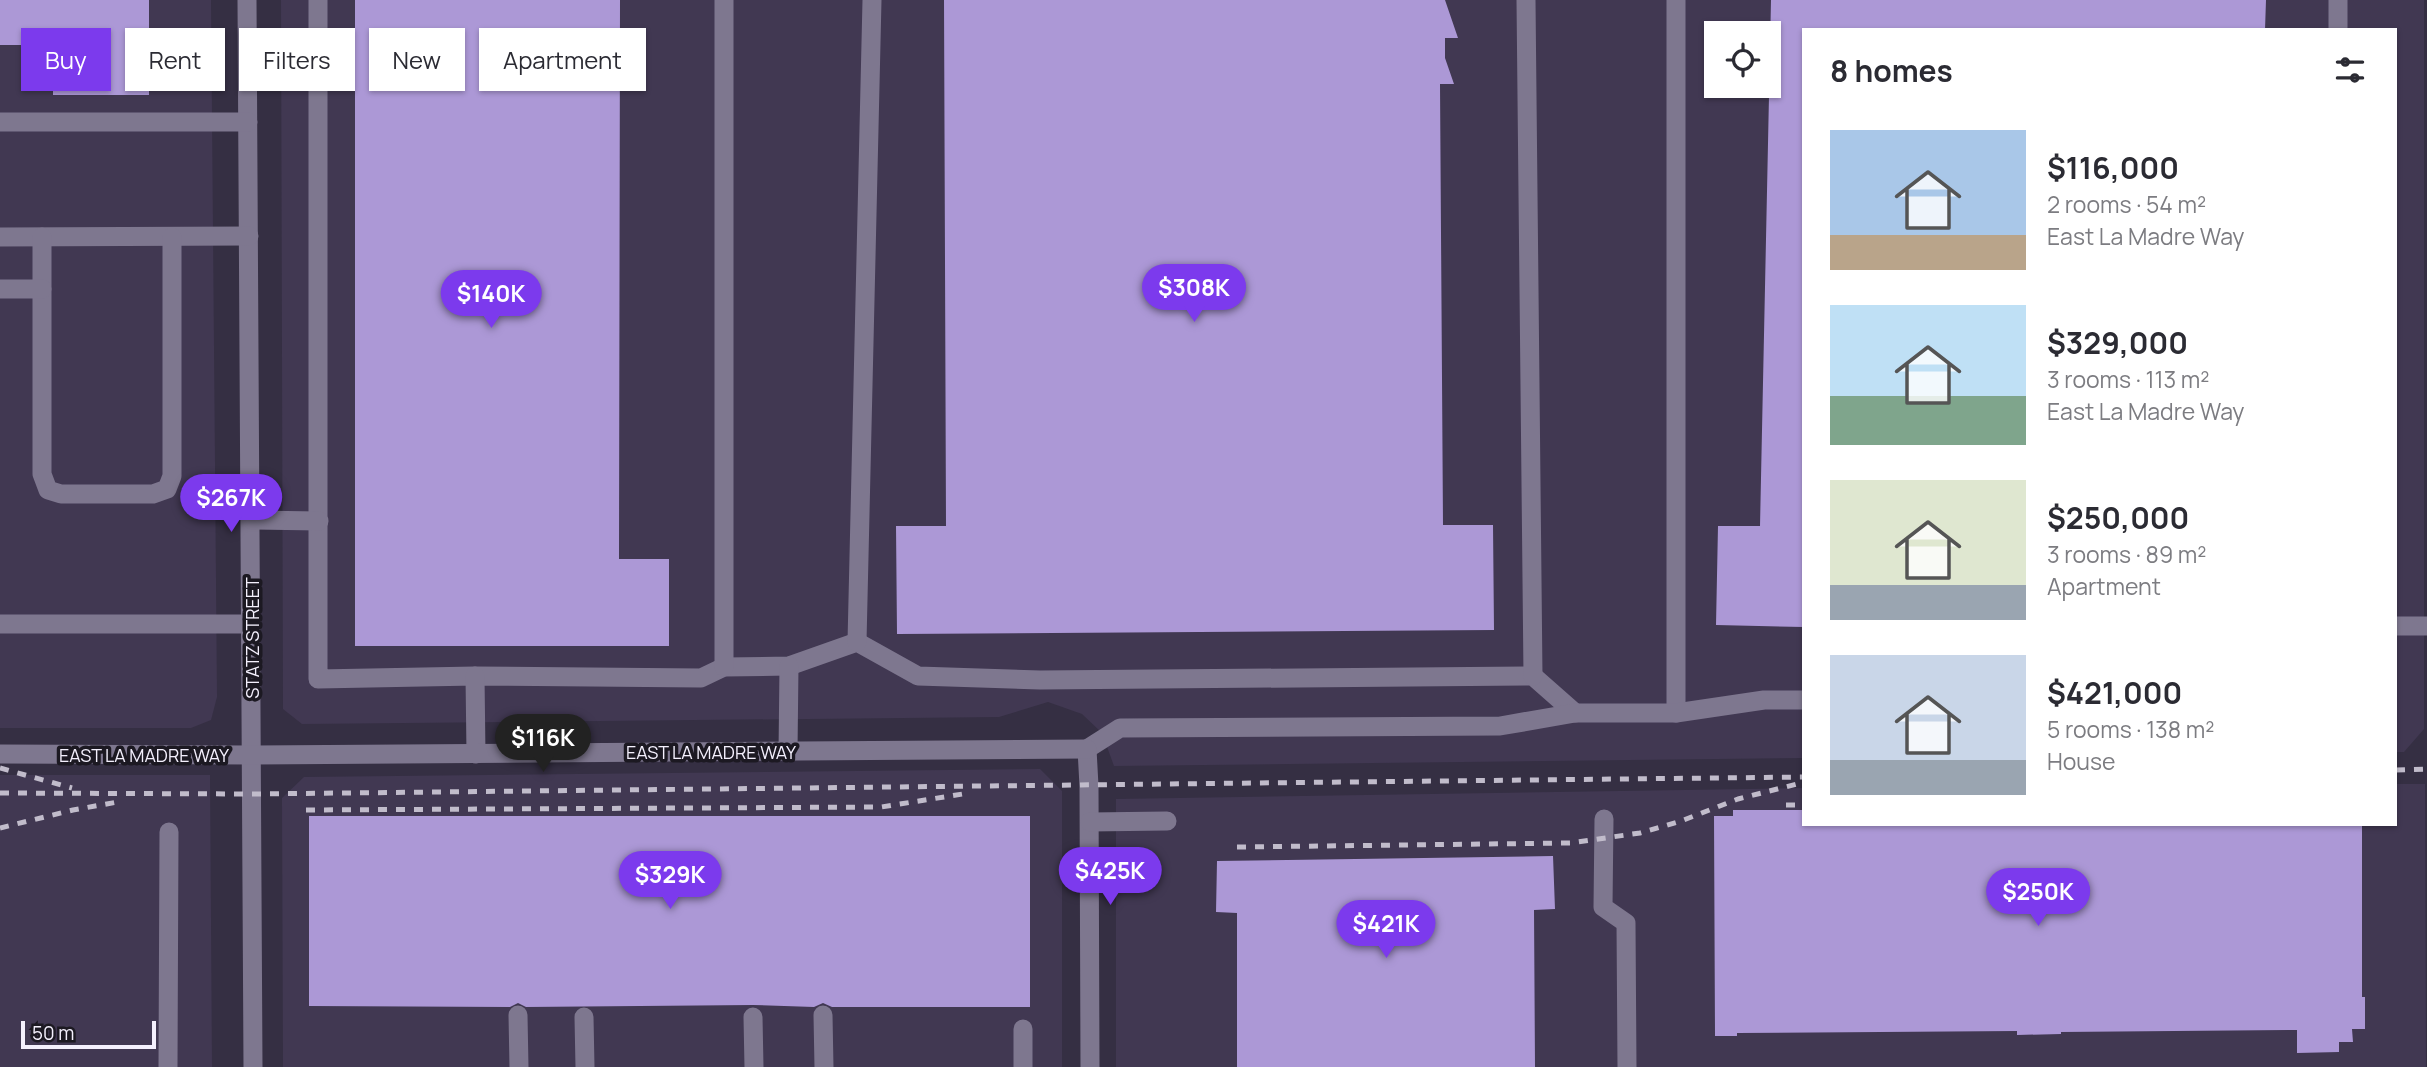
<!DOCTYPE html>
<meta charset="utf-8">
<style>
body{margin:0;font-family:Manrope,sans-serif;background:#f7f7f7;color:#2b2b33;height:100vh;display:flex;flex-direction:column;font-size:26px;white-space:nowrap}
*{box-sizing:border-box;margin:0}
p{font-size:23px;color:#7c7c81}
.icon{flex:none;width:38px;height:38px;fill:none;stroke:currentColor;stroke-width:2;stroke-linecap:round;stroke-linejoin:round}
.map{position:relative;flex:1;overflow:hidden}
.details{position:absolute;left:1802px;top:28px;width:595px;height:798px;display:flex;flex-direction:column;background:#fff;border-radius:0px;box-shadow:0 2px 5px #0004}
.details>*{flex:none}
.hud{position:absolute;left:21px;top:28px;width:665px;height:63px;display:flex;gap:14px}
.buttons{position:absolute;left:1704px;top:21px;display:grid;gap:14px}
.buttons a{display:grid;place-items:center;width:77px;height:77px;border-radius:0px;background:#fff;box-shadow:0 2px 5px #0004;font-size:35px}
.scale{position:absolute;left:21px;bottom:18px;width:135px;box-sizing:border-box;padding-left:7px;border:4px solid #f4f0fd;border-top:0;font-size:19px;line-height:24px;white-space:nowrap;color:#f4f0fd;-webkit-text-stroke:5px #1c1922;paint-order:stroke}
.price{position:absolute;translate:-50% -60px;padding:0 16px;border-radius:24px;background:#7c3aed;color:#fff;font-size:23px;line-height:46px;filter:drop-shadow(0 2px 4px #0008)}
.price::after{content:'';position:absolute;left:50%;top:42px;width:21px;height:16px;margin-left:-10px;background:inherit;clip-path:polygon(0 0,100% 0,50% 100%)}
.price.active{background:#222;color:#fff}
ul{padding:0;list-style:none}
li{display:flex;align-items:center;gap:21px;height:175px;padding:0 28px}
li span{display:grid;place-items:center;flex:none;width:196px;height:140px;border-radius:0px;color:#555}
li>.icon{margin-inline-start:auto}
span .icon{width:84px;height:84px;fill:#fffc;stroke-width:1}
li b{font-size:30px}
h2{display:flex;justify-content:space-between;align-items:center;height:84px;padding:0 28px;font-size:30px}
.chip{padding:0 24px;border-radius:0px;background:#fff;box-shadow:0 2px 5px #0004;font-size:24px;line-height:63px}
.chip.active{background:#7c3aed;color:#fff}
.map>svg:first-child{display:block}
.built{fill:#413852;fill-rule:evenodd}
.building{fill:#ac98d6}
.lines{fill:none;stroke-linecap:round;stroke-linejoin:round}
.minor{stroke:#7e778f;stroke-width:19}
.rail{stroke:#c1bccb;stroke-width:5;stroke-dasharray:9 9;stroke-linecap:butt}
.labels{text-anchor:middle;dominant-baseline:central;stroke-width:7;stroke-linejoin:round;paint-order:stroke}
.street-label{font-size:18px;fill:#f4f0fd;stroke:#1c1922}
</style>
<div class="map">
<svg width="2427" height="1067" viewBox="0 0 2427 1067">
<rect width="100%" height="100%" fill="#352f43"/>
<g class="built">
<polygon points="0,0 211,0 217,697 211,720 191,728 0,728"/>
<path d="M 281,0 L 2424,0 L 2424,729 L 2404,752 L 2396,752 L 2396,30 L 1804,30 L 1804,758 L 1114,766 L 1102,733 L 1082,714 L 1048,702 L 999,717 L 302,724 L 283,709 ZM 1717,33 L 1769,33 L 1769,86 L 1717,86 Z"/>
<polygon points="1040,769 1062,791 1062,1067 283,1067 282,798 304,777"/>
<polygon points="0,775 210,775 212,1067 0,1067"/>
<polygon points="2396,784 2425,784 2426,1067 1116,1067 1116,799 1804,788 1804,824 2396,824"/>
</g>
<g class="building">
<polygon points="0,0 149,0 149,95 53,95 53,45 0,45"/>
<polygon points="355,0 620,0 619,559 669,559 669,646 355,646"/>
<polygon points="944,0 1445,0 1458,38 1445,38 1445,58 1454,84 1440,84 1443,525 1493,525 1494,630 897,634 896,526 946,526"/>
<polygon points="1771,0 2266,0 2265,30 1804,30 1804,627 1716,625 1718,526 1760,526"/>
<polygon points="1733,810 1804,810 1804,824 2362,824 2362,997 2365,997 2365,1029 2352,1029 2353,1042 2339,1042 2339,1052 2297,1053 2297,1030 2061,1032 2061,1034 2017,1035 2017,1031 1737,1033 1737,1036 1715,1036 1714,816 1733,816"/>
<polygon points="309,816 1030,816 1030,1007 832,1007 823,1003 814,1007 753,1005 526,1007 518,1003 510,1007 309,1006"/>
<polygon points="1553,856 1555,909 1534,910 1535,1067 1237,1067 1237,913 1216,912 1217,861"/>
</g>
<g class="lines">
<g class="minor">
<polyline points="247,0 253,1067"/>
<polyline points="318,0 318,679 475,676 701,678 724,667 789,666 857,642 918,676 1040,680 1533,676 1575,713"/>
<polyline points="724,0 724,667"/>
<polyline points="1526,0 1533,676"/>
<polyline points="1676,0 1676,713"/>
<polyline points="2338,0 2338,30"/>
<polyline points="0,122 248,122"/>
<polyline points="0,237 249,236"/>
<polyline points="42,237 42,474 48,490 61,494 153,494 167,489 172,476 172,237"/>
<polyline points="0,289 42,289"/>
<polyline points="252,520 319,521"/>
<polyline points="0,624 252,624"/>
<polyline points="2396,626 2427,626"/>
<polyline points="857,642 872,0"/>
<polyline points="475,676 476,754"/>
<polyline points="1087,749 1120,728 1500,726 1575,713 1676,713 1764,700 1804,700"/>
<polyline points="1087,749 1089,786 1090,1067"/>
<polyline points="788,752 789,666"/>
<polyline points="0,754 252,755 1087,749"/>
<polyline points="1604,819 1603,907 1626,923 1627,1067"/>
<polyline points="1090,822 1167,821"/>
<polyline points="518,1015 519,1067"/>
<polyline points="823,1015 824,1067"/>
<polyline points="584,1017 585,1067"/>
<polyline points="753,1017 754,1067"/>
<polyline points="1023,1029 1023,1067"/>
<polyline points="168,1067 169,832"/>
</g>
<g class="rail">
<polyline points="0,768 72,788"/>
<polyline points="2396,770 2427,769"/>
<polyline points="0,793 253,794 1804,777"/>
<polyline points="1786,805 1804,805"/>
<polyline points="306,810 881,807 969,793"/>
<polyline points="0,828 73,810 123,801"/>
<polyline points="1237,847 1570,843 1640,833 1681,821 1738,799 1797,784"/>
</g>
</g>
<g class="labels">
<g class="street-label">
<text transform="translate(252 638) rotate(-90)">STATZ STREET</text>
<text x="711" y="752">EAST LA MADRE WAY</text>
<text x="144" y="755">EAST LA MADRE WAY</text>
</g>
</g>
</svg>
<div class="buttons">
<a><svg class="icon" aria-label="locate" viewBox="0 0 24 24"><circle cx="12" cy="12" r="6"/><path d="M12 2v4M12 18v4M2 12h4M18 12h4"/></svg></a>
</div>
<div class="scale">50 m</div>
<b class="price" style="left:1194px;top:324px">$308K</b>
<b class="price" style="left:491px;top:330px">$140K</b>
<b class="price" style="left:231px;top:534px">$267K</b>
<b class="price active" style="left:543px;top:774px">$116K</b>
<b class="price" style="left:1110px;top:907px">$425K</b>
<b class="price" style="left:670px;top:911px">$329K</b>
<b class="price" style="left:2038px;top:928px">$250K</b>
<b class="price" style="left:1386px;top:960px">$421K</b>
<div class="hud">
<a class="chip active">Buy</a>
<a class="chip">Rent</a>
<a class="chip">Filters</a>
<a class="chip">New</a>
<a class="chip">Apartment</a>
</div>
<section class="details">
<h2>8 homes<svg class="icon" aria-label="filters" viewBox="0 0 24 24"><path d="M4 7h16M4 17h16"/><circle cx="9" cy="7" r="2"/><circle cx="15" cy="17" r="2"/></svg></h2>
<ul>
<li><span style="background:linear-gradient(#a9c7e8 75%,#b9a48a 0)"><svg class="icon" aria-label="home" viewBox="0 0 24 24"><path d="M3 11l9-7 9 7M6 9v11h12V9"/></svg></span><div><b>$116,000</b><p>2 rooms · 54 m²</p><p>East La Madre Way</p></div></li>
<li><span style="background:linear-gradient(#bfe0f5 65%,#7fa58c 0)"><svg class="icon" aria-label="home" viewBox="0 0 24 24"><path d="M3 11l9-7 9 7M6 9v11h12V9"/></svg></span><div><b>$329,000</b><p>3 rooms · 113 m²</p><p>East La Madre Way</p></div></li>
<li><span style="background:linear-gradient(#dfe7d0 75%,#9aa5b1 0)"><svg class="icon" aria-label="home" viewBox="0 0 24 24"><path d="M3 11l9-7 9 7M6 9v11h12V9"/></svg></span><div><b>$250,000</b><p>3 rooms · 89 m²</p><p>Apartment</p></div></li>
<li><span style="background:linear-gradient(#c9d6e8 75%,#9aa5b1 0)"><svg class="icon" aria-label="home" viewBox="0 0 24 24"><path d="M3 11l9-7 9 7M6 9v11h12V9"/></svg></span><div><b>$421,000</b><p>5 rooms · 138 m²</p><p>House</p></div></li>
</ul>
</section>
</div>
